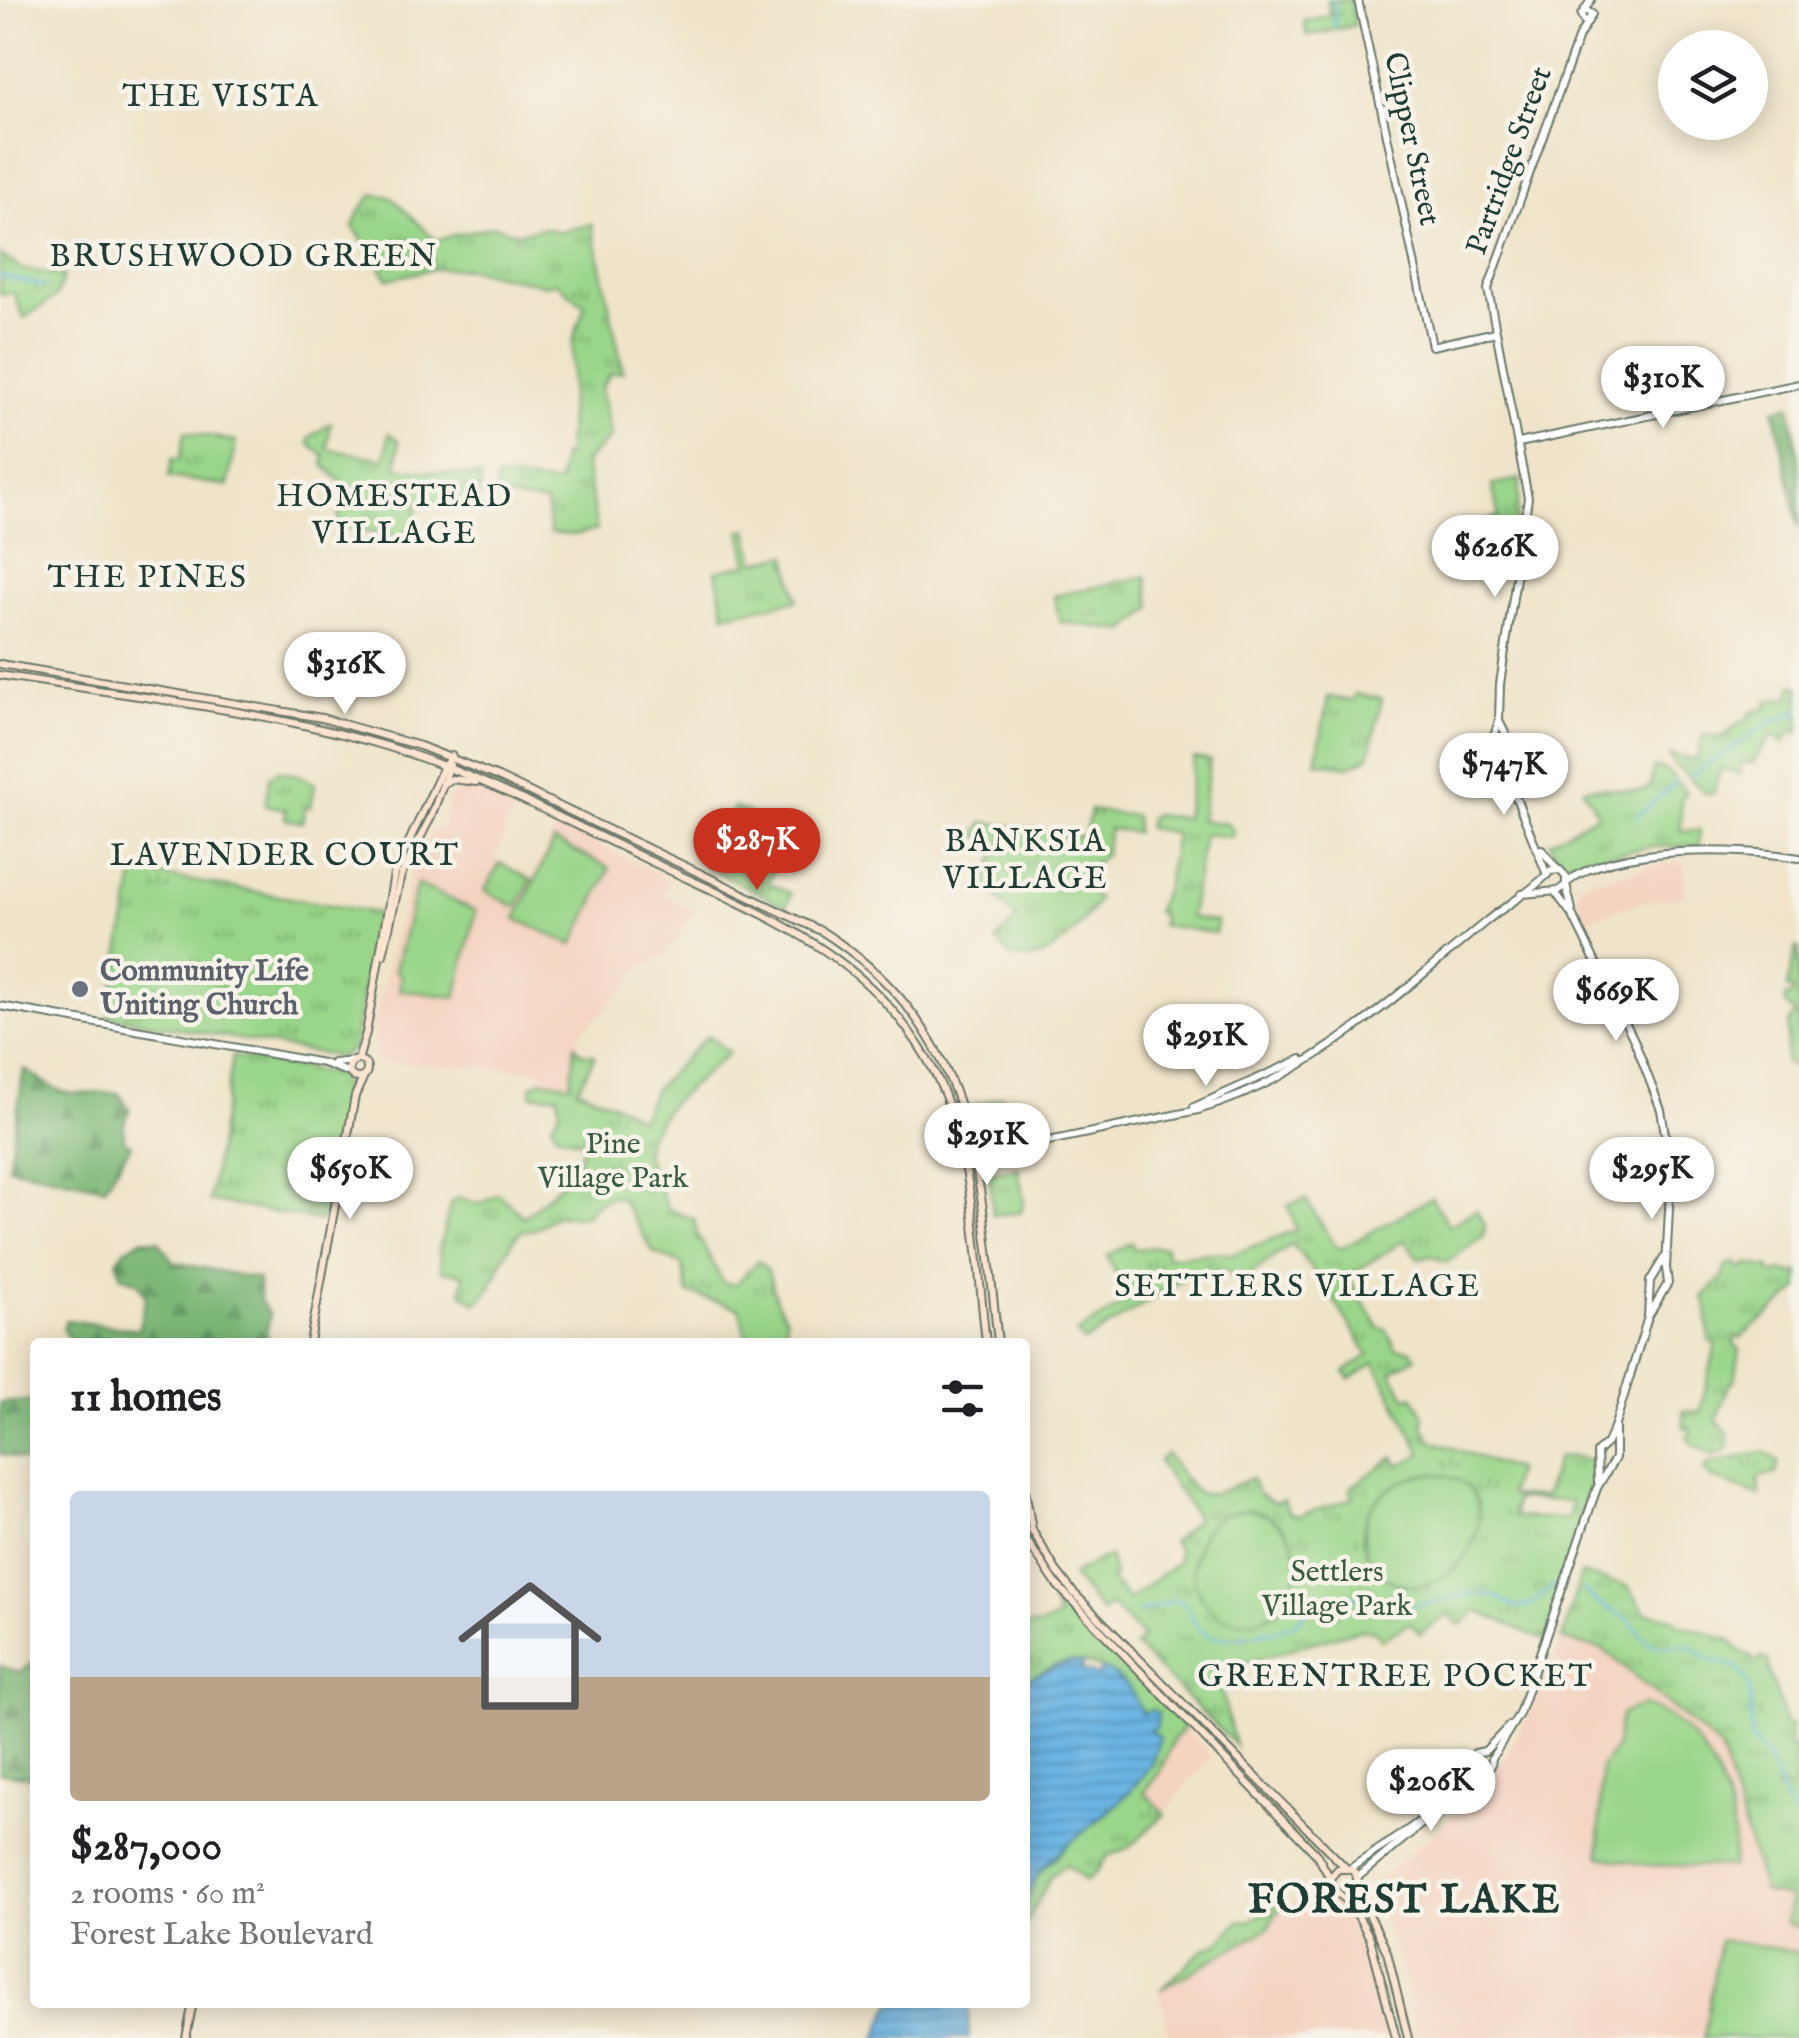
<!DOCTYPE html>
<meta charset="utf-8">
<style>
body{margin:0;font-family:"IM FELL English",serif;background:#f6f6f6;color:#202124;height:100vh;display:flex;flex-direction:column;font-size:38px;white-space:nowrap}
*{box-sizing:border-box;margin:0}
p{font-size:32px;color:#757577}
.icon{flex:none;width:55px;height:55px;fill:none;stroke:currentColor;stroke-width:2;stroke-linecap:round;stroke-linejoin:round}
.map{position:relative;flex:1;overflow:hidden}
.panel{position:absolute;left:30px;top:1338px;width:1000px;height:670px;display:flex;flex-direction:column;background:#fff;border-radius:10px;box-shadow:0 5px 25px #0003}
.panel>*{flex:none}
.buttons{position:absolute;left:1658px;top:30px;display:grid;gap:20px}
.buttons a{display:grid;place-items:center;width:110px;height:110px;border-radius:50%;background:#fff;box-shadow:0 5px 25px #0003;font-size:50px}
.price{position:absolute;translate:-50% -85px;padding:0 22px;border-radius:35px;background:#fff;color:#222;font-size:32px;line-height:65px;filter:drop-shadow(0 2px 5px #0008)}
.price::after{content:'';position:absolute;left:50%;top:60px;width:30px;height:22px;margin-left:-15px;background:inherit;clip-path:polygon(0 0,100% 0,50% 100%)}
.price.on{background:#c8321e;color:#fff}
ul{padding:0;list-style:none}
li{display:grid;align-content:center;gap:20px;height:530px;padding:0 40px}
li span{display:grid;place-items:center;height:310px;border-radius:10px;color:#555}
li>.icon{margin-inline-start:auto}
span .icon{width:180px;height:180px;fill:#fffc;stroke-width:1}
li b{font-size:42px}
h2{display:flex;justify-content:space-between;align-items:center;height:120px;padding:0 40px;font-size:42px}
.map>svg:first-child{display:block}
.built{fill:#f4d3c1}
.forest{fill:url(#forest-firs);stroke:#4d7a55;stroke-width:2.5}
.park{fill:url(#park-tufts);stroke:#5c8a5f;stroke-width:2.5;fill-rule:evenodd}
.pitch{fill:#9ad68a;stroke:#5c8a5f;stroke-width:2.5}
.water{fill:url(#water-rules);stroke:#46798c;stroke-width:2.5}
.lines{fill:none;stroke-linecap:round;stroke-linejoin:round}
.stream{stroke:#6cb5e4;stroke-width:2.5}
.tertiary-casing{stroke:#687768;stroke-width:10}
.secondary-casing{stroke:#687768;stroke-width:10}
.tertiary{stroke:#fff;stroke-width:6}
.secondary{stroke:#fde4d1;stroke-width:6}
.worship-dot{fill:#6b7280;stroke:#f7f3e8;stroke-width:4}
.labels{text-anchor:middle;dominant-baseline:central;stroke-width:9;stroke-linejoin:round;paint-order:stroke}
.street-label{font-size:30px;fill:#1f3d34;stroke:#f7f3e8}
.worship-label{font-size:30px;font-weight:bold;fill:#5b616d;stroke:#f7f3e8;text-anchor:start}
.park-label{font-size:30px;fill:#385c45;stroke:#f7f3e8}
.neighbourhood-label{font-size:32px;letter-spacing:2.5px;fill:#1f3d34;stroke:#f7f3e8}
.district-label{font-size:40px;font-weight:bold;letter-spacing:2.5px;fill:#1f3d34;stroke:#f7f3e8}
</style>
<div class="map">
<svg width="1799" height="2038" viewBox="0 0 1799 2038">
<defs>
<pattern id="forest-firs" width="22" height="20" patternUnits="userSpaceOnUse" patternTransform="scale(2.5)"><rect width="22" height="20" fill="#7bb776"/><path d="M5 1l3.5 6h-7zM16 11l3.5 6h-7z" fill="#649662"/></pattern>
<pattern id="park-tufts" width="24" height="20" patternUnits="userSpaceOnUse" patternTransform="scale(2.5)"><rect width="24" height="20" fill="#9ad68a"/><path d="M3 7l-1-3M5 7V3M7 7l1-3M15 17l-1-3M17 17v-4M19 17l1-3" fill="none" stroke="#7daf72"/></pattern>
<pattern id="water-rules" width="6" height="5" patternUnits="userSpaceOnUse" patternTransform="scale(2.5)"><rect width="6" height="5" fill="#6cb5e4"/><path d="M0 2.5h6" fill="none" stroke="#5894ba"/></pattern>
</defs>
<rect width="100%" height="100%" fill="#f7f3e8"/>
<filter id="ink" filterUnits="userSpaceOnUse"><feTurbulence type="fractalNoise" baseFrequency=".01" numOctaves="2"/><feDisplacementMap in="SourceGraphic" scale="20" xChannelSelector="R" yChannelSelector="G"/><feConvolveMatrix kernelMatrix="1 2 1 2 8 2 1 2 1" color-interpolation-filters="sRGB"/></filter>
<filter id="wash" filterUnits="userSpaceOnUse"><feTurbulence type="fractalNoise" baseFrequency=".0048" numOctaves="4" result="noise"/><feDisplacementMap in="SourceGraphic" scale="40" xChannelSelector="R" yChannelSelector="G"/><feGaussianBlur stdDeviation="2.25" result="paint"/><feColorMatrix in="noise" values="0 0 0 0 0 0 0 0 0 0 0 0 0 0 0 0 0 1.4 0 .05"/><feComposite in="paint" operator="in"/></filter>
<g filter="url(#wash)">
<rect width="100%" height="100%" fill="#efe4c9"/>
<g class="built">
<polygon points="454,787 470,788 523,810 520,815 510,818 495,860 532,878 557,826 669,879 662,895 695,911 678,938 655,963 644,966 633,977 632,983 579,1034 571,1084 541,1080 542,1073 537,1070 381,1063 376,1058 373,1027 411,869 433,832 442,826"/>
<polygon points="1683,862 1686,896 1642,902 1586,920 1576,894 1579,884 1655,865"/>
<polygon points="1562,1639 1604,1650 1720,1748 1764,1892 1790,1897 1786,1923 1799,1927 1799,1952 1719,1941 1704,2038 1416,2038 1409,1991 1385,1923 1372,1897 1378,1882 1466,1804 1507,1754 1550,1675"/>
<polygon points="1184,1728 1212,1757 1188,1782 1165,1814 1144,1793 1160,1772 1173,1740"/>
<polygon points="1316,1881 1343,1910 1362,1948 1388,2038 1169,2038 1160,1990 1267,1928 1282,1905 1292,1904 1307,1895"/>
</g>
<g class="forest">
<polygon points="1790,405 1799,459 1799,528 1774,409"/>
<path d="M 24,1069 C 38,1078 52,1090 68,1093 C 78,1095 104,1092 118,1093 L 130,1110 L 124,1124 L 124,1140 L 131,1145 L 105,1187 L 8,1167 Z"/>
<polygon points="144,1239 159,1241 173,1262 258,1279 260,1301 270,1316 266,1333 271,1342 71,1342 63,1330 66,1320 138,1330 146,1297 138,1282 121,1276 117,1261 127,1248"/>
<polygon points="35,1400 35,1463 0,1454 0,1403"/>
<polygon points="35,1661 35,1782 33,1777 0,1773 0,1666 20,1672"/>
</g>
<g class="park">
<polygon points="1327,0 1351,0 1355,25 1307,36 1304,21 1330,15"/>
<polygon points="373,194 391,197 437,241 453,235 495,226 517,233 544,228 560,232 592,224 623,371 610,374 601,388 611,437 585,462 597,530 574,535 550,533 546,503 495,496 497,478 559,484 562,456 567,455 573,340 585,306 556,282 547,285 465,268 433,269 388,279 353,226 359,212"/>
<polygon points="0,254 22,269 64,276 56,297 24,318 14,293 0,294"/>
<polygon points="331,423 327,449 385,459 389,433 399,441 397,468 481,477 478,508 417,501 416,531 406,531 401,537 337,526 343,484 323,464 325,457 309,443 310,437"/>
<polygon points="185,432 236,441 228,486 169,477 172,459 180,459"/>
<polygon points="1520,479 1515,537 1484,532 1480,523 1499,516 1492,485"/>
<polygon points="748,529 755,562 787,555 797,600 725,615 716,571 748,564 741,531"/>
<polygon points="1146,576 1152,608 1125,631 1060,622 1054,596"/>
<polygon points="1792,685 1799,686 1799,733 1792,730 1785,743 1771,736 1753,763 1741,764 1741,774 1720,769 1713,794 1706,793 1673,764 1669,755 1697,759 1703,735 1724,737 1738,723 1747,720 1750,712 1768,708 1767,701 1790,697"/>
<polygon points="1355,694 1382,699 1369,757 1350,766 1316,762 1328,697 1353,701"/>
<polygon points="1194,758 1210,760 1201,820 1227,824 1233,830 1232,837 1204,834 1190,917 1217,922 1215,933 1161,925 1162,917 1156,911 1167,884 1175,833 1147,828 1149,818 1153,815 1185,818"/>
<path d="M 1654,767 L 1667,771 L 1686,792 L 1681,799 L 1681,831 L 1700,830 L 1699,846 L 1651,847 L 1565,863 L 1559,861 L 1549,842 L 1598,814 L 1583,789 C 1605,782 1631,798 1650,787 Z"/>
<polygon points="278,771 299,775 315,784 311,807 305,806 302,822 285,819 286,809 265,805 270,776"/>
<polygon points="734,807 792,834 768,883 791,894 786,907 706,866"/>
<path d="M 1090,810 L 1135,816 L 1136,832 L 1109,829 L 1105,853 L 1081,880 L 1098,900 C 1080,927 1048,970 1010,956 L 996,940 L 1017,919 L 984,883 L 999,847 L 975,835 L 984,822 L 1085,837 Z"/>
<polygon points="135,871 377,913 354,1047 341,1057 108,1016"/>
<polygon points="1797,947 1799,948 1799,1068 1785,1063 1789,1023 1795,1014 1785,1003 1786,996 1792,996 1793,989 1787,988"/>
<path d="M 708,1035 L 729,1053 L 671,1103 L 649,1135 L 645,1154 L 668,1209 L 694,1219 L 697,1234 L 723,1282 L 735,1285 L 758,1261 L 768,1271 L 776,1300 L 786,1318 L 785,1332 L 791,1342 L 748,1342 L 739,1308 L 688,1293 L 682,1264 L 654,1253 L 620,1197 C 604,1198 594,1202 586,1216 L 556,1216 L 535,1229 L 521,1231 C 500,1252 499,1286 476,1304 L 462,1292 L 464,1274 L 442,1271 L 439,1250 L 451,1202 L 459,1198 L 480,1204 L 499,1194 L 524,1217 C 548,1195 577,1175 584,1143 L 556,1133 L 552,1123 L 560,1110 L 558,1095 L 532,1095 L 531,1086 L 541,1080 L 571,1084 L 575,1045 L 581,1053 L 595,1055 L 578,1089 L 622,1107 L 640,1119 L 655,1089 Z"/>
<polygon points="233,1056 338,1075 346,1089 322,1221 209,1201"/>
<polygon points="1002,1096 1018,1139 995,1144 985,1135 974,1106"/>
<polygon points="1018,1168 1024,1201 1021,1212 993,1215 989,1173"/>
<path d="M 1431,1198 L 1449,1226 L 1476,1210 L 1485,1224 L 1484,1236 L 1447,1262 L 1431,1256 L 1419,1259 L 1405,1240 L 1348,1276 L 1379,1328 L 1386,1329 L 1396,1348 L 1411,1350 L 1416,1357 L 1391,1372 L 1407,1398 L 1413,1396 L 1424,1415 L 1423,1427 L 1432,1441 L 1516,1470 L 1509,1494 L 1512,1496 L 1544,1497 L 1558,1457 L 1573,1456 L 1590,1460 L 1596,1468 L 1545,1640 L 1477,1611 L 1460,1625 L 1448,1614 L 1420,1634 L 1410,1623 L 1381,1640 L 1375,1631 L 1362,1629 C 1346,1633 1253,1659 1248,1664 L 1240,1659 L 1215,1666 L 1235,1745 L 1135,1646 L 1143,1637 L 1111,1605 L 1102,1613 L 1072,1576 L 1098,1560 L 1110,1557 L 1114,1576 L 1110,1580 L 1129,1600 L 1178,1562 L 1178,1550 L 1172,1542 L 1197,1519 L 1158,1461 L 1166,1454 C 1200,1501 1197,1504 1251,1478 L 1258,1494 L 1275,1503 L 1283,1500 L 1289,1513 L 1298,1516 L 1353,1498 L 1350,1488 L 1394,1457 L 1400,1465 L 1422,1454 L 1375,1363 L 1350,1379 L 1345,1372 L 1369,1355 L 1321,1280 L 1292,1244 L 1240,1282 L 1227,1270 L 1188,1276 L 1084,1342 L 1077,1333 L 1129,1300 L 1107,1256 L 1132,1243 L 1133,1249 L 1165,1246 L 1166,1257 L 1222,1252 L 1231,1255 L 1296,1230 L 1288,1205 L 1306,1199 L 1334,1244 L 1341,1249 ZM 1430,1474 L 1476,1498 L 1479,1516 L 1476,1535 L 1382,1576 C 1339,1529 1377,1482 1430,1474 ZM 1515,1499 L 1571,1501 L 1572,1502 L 1568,1519 L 1514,1517 Z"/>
<polygon points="1736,1262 1736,1267 1744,1269 1746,1264 1770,1268 1769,1272 1777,1275 1779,1271 1798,1274 1798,1269 1799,1289 1741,1338 1735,1337 1734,1344 1740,1350 1735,1380 1730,1383 1716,1419 1728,1434 1729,1447 1723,1452 1711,1455 1691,1443 1687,1436 1691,1433 1689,1427 1684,1428 1683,1411 1700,1412 1716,1344 1709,1340 1707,1307 1703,1297 1721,1279 1726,1266"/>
<polygon points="1765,1452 1779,1461 1776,1474 1761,1476 1758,1480 1760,1496 1710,1477 1703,1469 1710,1463"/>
<path d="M 1581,1574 L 1628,1586 L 1646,1613 L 1673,1618 L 1679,1624 L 1730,1640 L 1740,1651 L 1751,1656 L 1751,1660 L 1760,1661 L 1761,1657 L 1768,1660 C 1768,1682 1782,1699 1784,1722 L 1791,1726 L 1788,1747 L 1794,1748 L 1795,1784 L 1799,1785 L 1799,1927 L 1786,1923 L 1790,1897 L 1764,1892 L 1720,1748 L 1604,1650 L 1562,1639 Z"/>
<path d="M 1059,1594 L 1166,1704 L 1184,1728 L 1173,1740 L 1160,1772 L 1144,1792 L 1165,1814 L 1128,1848 L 1107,1856 L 1098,1870 L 1086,1881 L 1066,1864 L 1051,1876 L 1025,1927 C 1025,1910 1028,1889 1037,1875 C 1043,1866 1053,1862 1059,1854 C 1071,1839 1085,1831 1099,1820 C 1151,1778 1173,1743 1127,1690 C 1108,1669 1082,1654 1053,1667 C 1043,1671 1035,1677 1025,1680 L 1025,1633 L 1030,1625 L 1039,1627 L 1058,1617 L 1051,1600 Z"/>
<polygon points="1281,1901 1282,1905 1268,1928 1160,1990 1204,1949 1219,1943 1239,1921 1250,1921"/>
</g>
<g class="pitch">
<polygon points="554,841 610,868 573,945 516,919"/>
<polygon points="500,863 531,880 516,907 485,891"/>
<polygon points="417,884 476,911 456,997 399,990 401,977 395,970"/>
<path d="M 1430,1474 C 1526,1477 1462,1614 1390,1580 C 1376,1574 1367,1560 1365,1544 C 1358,1503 1394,1479 1430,1474 Z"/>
<path d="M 1251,1510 C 1331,1531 1296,1635 1232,1620 C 1217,1616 1204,1606 1198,1591 C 1187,1568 1198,1528 1221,1516 C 1230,1511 1241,1511 1251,1510 Z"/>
<path d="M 1644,1705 C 1704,1725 1743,1806 1732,1867 L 1647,1865 L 1599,1856 L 1601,1767 L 1615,1749 L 1621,1714 Z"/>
<polygon points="1719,1940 1799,1952 1799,2038 1704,2038"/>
</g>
<g class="water">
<path d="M 1073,1662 L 1084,1663 L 1082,1671 L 1099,1676 L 1102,1668 C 1122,1678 1137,1692 1141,1714 L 1152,1710 L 1158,1714 L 1157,1727 L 1150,1730 L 1159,1737 C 1153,1794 1073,1830 1040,1872 C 1031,1882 1030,1896 1025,1909 L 1025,1680 L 1055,1666 Z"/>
<polygon points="892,2003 968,2003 969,2038 876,2038"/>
</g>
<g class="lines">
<g class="stream">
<polyline points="1334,0 1335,27"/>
<polyline points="0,276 45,286"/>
<polyline points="1691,776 1769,723 1799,711"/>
<polyline points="1637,816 1676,783"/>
<path d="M 1582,1590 L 1597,1603 L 1627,1618 L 1647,1642 L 1659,1646 L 1691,1646 C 1706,1659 1707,1659 1727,1664 C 1759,1673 1750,1713 1750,1738 L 1769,1760 L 1787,1806 L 1799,1819"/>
<path d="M 1137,1613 L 1177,1600 L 1185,1603 C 1193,1617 1194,1631 1213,1637 C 1226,1641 1284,1631 1296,1622 C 1307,1613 1310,1602 1325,1598 C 1353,1590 1381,1607 1409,1606 C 1438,1605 1463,1588 1493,1596 C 1503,1598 1510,1607 1521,1607 C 1538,1606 1545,1587 1560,1584"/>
</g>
</g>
</g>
<g filter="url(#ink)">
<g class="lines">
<defs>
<g id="tertiary">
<polyline points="1358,0 1432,346 1496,332"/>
<polyline points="1585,10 1592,14 1588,21 1583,20 1581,15 1591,0"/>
<polyline points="1519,443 1799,384"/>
<polyline points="1499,721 1510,743 1506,764"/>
<polyline points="1541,849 1558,870"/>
<polyline points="1547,875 1502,763 1491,747 1499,720 1500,684 1528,498 1488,289 1579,36 1588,21"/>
<path d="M 1568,882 C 1613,844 1743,848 1799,858"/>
<polyline points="1566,884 1572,910"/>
<polyline points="1555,892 1573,916 1634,1040 1661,1110 1671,1170 1666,1268 1668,1283 1648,1317"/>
<polyline points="0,1006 323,1063 350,1073"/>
<polyline points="334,1063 354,1061"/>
<polyline points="1194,1107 1301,1059"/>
<path d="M 972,1157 L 1198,1110 C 1309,1079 1397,995 1484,923 C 1505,905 1532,892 1550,871 L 1560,870 L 1566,877 L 1566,885 L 1558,891 L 1522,894"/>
<polyline points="977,1171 998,1152"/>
<polyline points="1598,1482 1597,1452 1607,1443 1615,1425 1648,1317 1650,1281 1664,1258"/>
<path d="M 1350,1869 C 1378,1848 1461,1801 1471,1768 C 1473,1763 1473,1758 1475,1753 L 1485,1751 L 1509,1726"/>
<polyline points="1357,1878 1491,1766 1492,1758 1519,1714 1597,1488 1615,1458 1615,1425"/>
</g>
<g id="secondary">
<path d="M 0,664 L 322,718 L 420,746 L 498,777 L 823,932 C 980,1033 979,1176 998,1342"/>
<path d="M 0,675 C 128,696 261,709 386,746 C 484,776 576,826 669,870 C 771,918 866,955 926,1057 C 975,1138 975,1250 986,1342"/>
<polyline points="444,783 452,779 476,782"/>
<polyline points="383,955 401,875 431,817 450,765"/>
<polyline points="358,1060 366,1033 394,874 444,766 452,756"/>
<circle cx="358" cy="1069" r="9"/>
<polyline points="967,1118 993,1152"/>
<polyline points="310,1342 355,1096 364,1076"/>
<polyline points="1025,1489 1032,1530 1056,1570 1073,1592 1346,1868"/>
<polyline points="1025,1538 1057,1585 1317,1855 1330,1878"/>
<polyline points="186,2038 193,2002"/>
<polyline points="1396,2038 1370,1938 1352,1905 1331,1887 1330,1878 1338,1869 1350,1869 1356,1874 1360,1895 1387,1952 1408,2038"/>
</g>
</defs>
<use href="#tertiary" class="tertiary-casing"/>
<use href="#secondary" class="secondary-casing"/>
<use href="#tertiary" class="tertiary"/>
<use href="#secondary" class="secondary"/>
</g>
</g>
<circle class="worship-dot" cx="80" cy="989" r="10"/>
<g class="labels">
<g class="street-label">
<text transform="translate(1411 139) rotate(78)">Clipper Street</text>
<text transform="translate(1510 161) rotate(-70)">Partridge Street</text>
</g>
<g class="worship-label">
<text x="100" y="972">Community Life<tspan x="100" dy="34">Uniting Church</tspan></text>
</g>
<g class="park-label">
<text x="613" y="1145">Pine<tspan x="613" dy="34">Village Park</tspan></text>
<text x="1337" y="1573">Settlers<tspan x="1337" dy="34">Village Park</tspan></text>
</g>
<g class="neighbourhood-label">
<text x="221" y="97">THE VISTA</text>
<text x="244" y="257">BRUSHWOOD GREEN</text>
<text x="395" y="497">HOMESTEAD<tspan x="395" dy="37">VILLAGE</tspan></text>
<text x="148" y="578">THE PINES</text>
<text x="1026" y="842">BANKSIA<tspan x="1026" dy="37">VILLAGE</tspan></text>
<text x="285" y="856">LAVENDER COURT</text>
<text x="1298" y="1287">SETTLERS VILLAGE</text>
<text x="1396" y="1677">GREENTREE POCKET</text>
</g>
<g class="district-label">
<text x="1405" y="1901">FOREST LAKE</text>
</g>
</g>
</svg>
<div class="buttons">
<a><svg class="icon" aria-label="layers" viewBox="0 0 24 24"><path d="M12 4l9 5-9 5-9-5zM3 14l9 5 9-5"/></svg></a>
</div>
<b class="price" style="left:1663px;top:431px">$310K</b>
<b class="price" style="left:1495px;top:600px">$626K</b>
<b class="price" style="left:345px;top:717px">$316K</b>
<b class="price" style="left:1504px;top:818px">$747K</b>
<b class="price on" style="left:757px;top:893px">$287K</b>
<b class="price" style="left:1616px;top:1044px">$669K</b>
<b class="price" style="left:1206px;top:1089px">$291K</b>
<b class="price" style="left:987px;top:1188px">$291K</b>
<b class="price" style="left:350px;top:1222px">$650K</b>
<b class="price" style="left:1652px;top:1222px">$295K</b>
<b class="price" style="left:1431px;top:1834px">$206K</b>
<section class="panel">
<h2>11 homes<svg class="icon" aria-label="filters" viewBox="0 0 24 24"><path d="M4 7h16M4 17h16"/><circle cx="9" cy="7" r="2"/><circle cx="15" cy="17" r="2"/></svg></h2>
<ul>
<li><span style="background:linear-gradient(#c9d6e8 60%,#b9a48a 0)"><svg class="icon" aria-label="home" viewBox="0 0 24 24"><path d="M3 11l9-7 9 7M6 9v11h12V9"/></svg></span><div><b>$287,000</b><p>2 rooms · 60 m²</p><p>Forest Lake Boulevard</p></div></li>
</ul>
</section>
</div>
